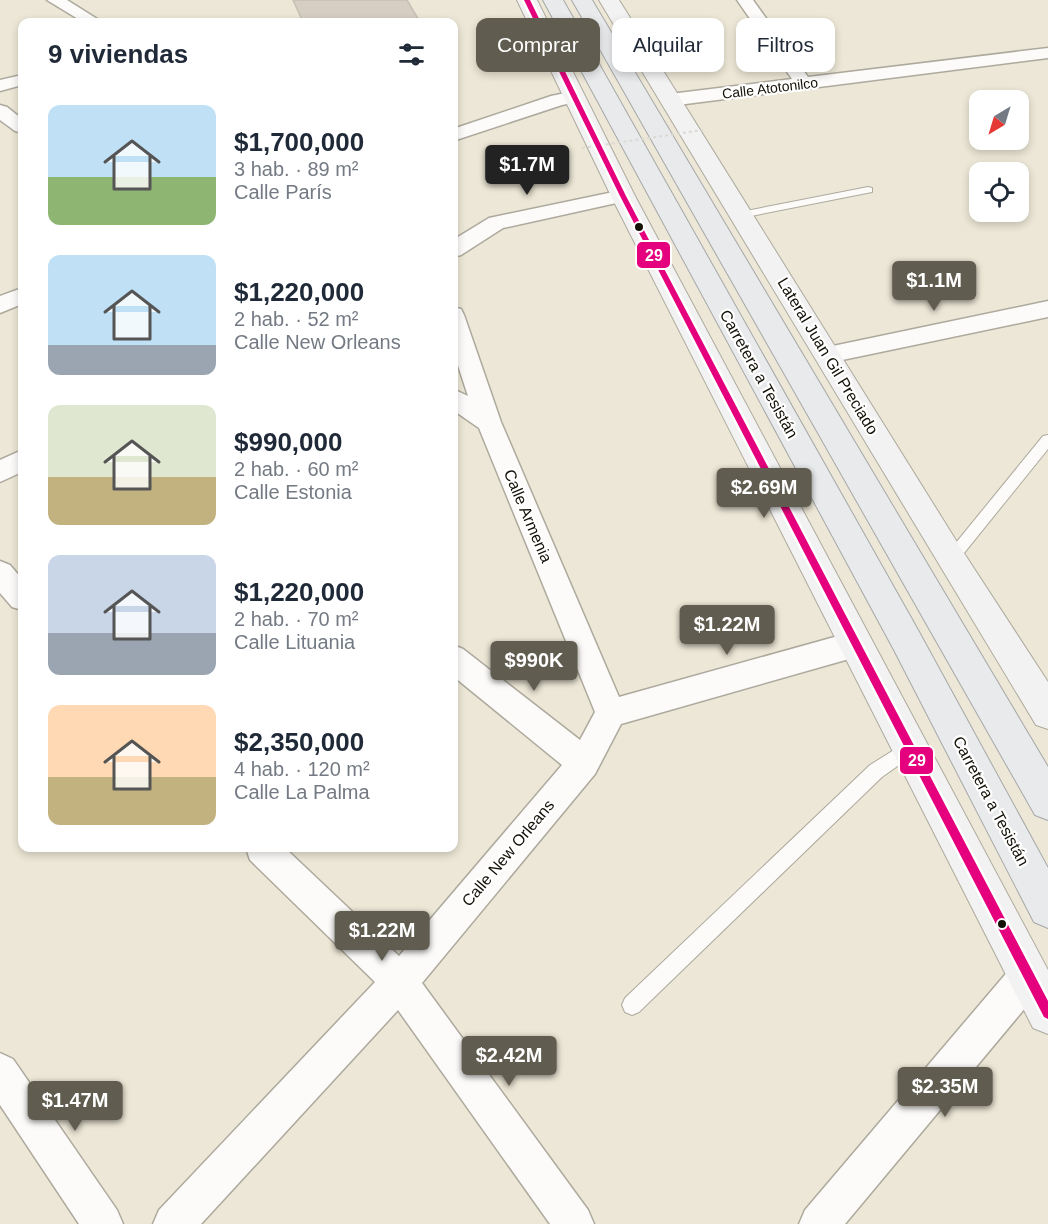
<!DOCTYPE html>
<html lang="es">
<meta charset="utf-8">
<style>
body{margin:0;font-family:Arial,sans-serif;background:#f2f2f3;color:#1f2937;height:100vh;display:flex;flex-direction:column;font-size:22px;white-space:nowrap}
*{box-sizing:border-box;margin:0}
p{font-size:20px;color:#747a83}
.icon{flex:none;width:33px;height:33px;fill:none;stroke:currentColor;stroke-width:2;stroke-linecap:round;stroke-linejoin:round}
.map{position:relative;flex:1;overflow:hidden}
.side{position:absolute;left:18px;top:18px;width:440px;height:834px;display:flex;flex-direction:column;background:#fff;border-radius:12px;box-shadow:0 3px 9px #0003}
.side>*{flex:none}
.banner{position:absolute;left:476px;top:18px;width:482px;height:54px;display:flex;gap:12px}
.needle{width:39px;rotate:218deg}
.tools{position:absolute;left:969px;top:90px;display:grid;gap:12px}
.tools a{display:grid;place-items:center;width:60px;height:60px;border-radius:12px;background:#fff;box-shadow:0 3px 9px #0003;font-size:30px}
.price{position:absolute;translate:-50% -51px;padding:0 14px;border-radius:6px;background:#605c4f;color:#fff;font-size:20px;line-height:39px;filter:drop-shadow(0 2px 3px #0008)}
.price::after{content:'';position:absolute;left:50%;top:36px;width:18px;height:14px;margin-left:-9px;background:inherit;clip-path:polygon(0 0,100% 0,50% 100%)}
.price.current{background:#222;color:#fff}
ul{padding:0;list-style:none}
li{display:flex;align-items:center;gap:18px;height:150px;padding:0 30px}
li span{display:grid;place-items:center;flex:none;width:168px;height:120px;border-radius:12px;color:#555}
li>.icon{margin-inline-start:auto}
span .icon{width:72px;height:72px;fill:#fffc;stroke-width:1}
li b{font-size:26px}
h2{display:flex;justify-content:space-between;align-items:center;height:72px;padding:0 30px;font-size:26px}
.pill{padding:0 21px;border-radius:12px;background:#fff;box-shadow:0 3px 9px #0003;font-size:21px;line-height:54px}
.pill.current{background:#605c4f;color:#fff}
.map>svg:first-child{display:block}
.building{fill:#d7cec3;stroke:#c7bfb4;stroke-width:1.5}
.lines{fill:none;stroke-linecap:round;stroke-linejoin:round}
.lane-casing{stroke:#ada99d;stroke-width:2}
.street-casing{stroke:#ada99d;stroke-width:3}
.secondary-casing{stroke:#ada99d;stroke-width:2}
.primary-casing{stroke:#a6a7a8;stroke-width:2}
.lane{fill:#fcfbf9;fill-rule:evenodd}
.street{fill:#fcfbf9;fill-rule:evenodd}
.secondary{fill:#f2f2f2;fill-rule:evenodd}
.primary{fill:#e9eaec;fill-rule:evenodd}
.path-bridge{stroke:#dad9d3;stroke-width:2;stroke-dasharray:3 3;stroke-linecap:butt}
.bus-1-casing{stroke:#fff;stroke-width:5}
.bus-1{fill:#e5007d;fill-rule:evenodd}
.bus-dot{fill:#141107;stroke:#fff;stroke-width:2}
.labels{text-anchor:middle;dominant-baseline:central;stroke-width:4.5;stroke-linejoin:round;paint-order:stroke}
.far-street-label{font-size:14px;fill:#141107;stroke:#fff}
.street-label{font-size:16px;fill:#141107;stroke:#fff}
.line-badge{stroke:#fff;stroke-width:2}
.badge-label{font-size:16px;text-anchor:middle;font-weight:bold;fill:#fff}
</style>
<div class="map">
<svg width="1048" height="1224" viewBox="0 0 1048 1224">
<rect width="100%" height="100%" fill="#ece7d6"/>
<polygon class="building" points="293,0 407,0 420,22 303,22"/>
<g class="lines">
<defs>
<g id="lane">
<polygon points="868,187 872,188 872,192 741,218 736,215 741,212"/>
<polygon points="1048,435 1048,449 956,563 946,563 944,559 946,555 1043,436"/>
<polygon points="910,740 916,743 918,748 916,753 882,777 639,1012 632,1015 625,1012 622,1005 625,998 870,765"/>
</g>
<g id="street">
<polygon points="47,0 67,0 102,22 83,22"/>
<polygon points="737,0 753,0 808,77 1048,48 1048,58 670,106 663,104 661,100 663,96 670,94 792,79"/>
<polygon points="22,75 22,85 0,91 0,80"/>
<polygon points="575,91 581,93 584,97 581,101 562,105 453,141 453,129 551,96"/>
<polygon points="0,105 7,107 22,119 22,133 15,131 0,120"/>
<polygon points="623,190 630,192 633,196 630,200 503,228 461,255 453,257 453,240 489,218"/>
<polygon points="22,288 22,304 0,313 0,296"/>
<polygon points="1048,301 1048,317 828,363 820,361 816,355 820,349 828,347"/>
<polygon points="453,307 461,309 464,315 501,422 619,697 856,631 866,635 871,644 866,653 856,657 621,724 595,774 422,983 588,1210 594,1224 550,1224 398,1010 201,1224 153,1224 159,1210 375,982 250,860 246,848 285,848 399,956 562,765 453,676 453,645 463,649 580,740 595,712 479,428 453,410 453,389 468,396 453,350"/>
<polygon points="22,450 22,472 0,482 0,460"/>
<polygon points="0,561 10,565 22,579 22,610 12,607 0,593"/>
<polygon points="1028,958 1041,963 1046,976 1041,989 845,1224 799,1224 805,1210 1015,963"/>
<polygon points="0,1053 13,1059 117,1210 123,1224 79,1224 0,1105"/>
</g>
<g id="secondary">
<polygon points="517,0 537,0 635,196 1048,970 1048,1034 1033,1028 611,196"/>
<polygon points="599,0 619,0 962,550 1048,682 1048,729 1036,725"/>
</g>
<g id="primary">
<polygon points="543,0 563,0 918,630 1048,868 1048,928 1034,922 894,650"/>
<polygon points="572,0 592,0 1048,767 1048,820 1035,815"/>
</g>
</defs>
<use href="#lane" class="lane-casing"/>
<use href="#street" class="street-casing"/>
<use href="#secondary" class="secondary-casing"/>
<use href="#primary" class="primary-casing"/>
<use href="#lane" class="lane"/>
<use href="#street" class="street"/>
<use href="#secondary" class="secondary"/>
<use href="#primary" class="primary"/>
<polyline class="path-bridge" points="582,148 703,130"/>
<defs>
<polygon id="bus-1" points="524,0 530,0 626,196 1048,1001 1048,1019 1044,1017 620,196"/>
</defs>
<use href="#bus-1" class="bus-1-casing"/>
<use href="#bus-1" class="bus-1"/>
</g>
<g class="bus-dot">
<circle cx="639" cy="227" r="5"/>
<circle cx="1002" cy="924" r="5"/>
</g>
<g class="labels">
<g class="far-street-label">
<text transform="translate(770 88) rotate(-7)">Calle Atotonilco</text>
</g>
<g class="street-label">
<text transform="translate(828 356) rotate(59)">Lateral Juan Gil Preciado</text>
<text transform="translate(759 374) rotate(61)">Carretera a Tesistán</text>
<text transform="translate(528 516) rotate(67)">Calle Armenia</text>
<text transform="translate(991 801) rotate(62)">Carretera a Tesistán</text>
<text transform="translate(508 853) rotate(-50)">Calle New Orleans</text>
</g>
</g>
<g class="line-badge">
<rect x="636" y="241" width="35" height="28" rx="6" fill="#e5007d"/>
<rect x="899" y="746" width="35" height="29" rx="6" fill="#e5007d"/>
</g>
<g class="badge-label">
<text x="654" y="261">29</text>
<text x="917" y="766">29</text>
</g>
</svg>
<div class="tools">
<a><svg class="needle" viewBox="-14 -14 28 28"><path d="M0-13l5 13h-10z" fill="#e53935"/><path d="M0 13l5-13h-10z" fill="#747a83"/></svg></a>
<a><svg class="icon" aria-label="locate" viewBox="0 0 24 24"><circle cx="12" cy="12" r="6"/><path d="M12 2v4M12 18v4M2 12h4M18 12h4"/></svg></a>
</div>
<b class="price current" style="left:527px;top:196px">$1.7M</b>
<b class="price" style="left:934px;top:312px">$1.1M</b>
<b class="price" style="left:764px;top:519px">$2.69M</b>
<b class="price" style="left:727px;top:656px">$1.22M</b>
<b class="price" style="left:534px;top:692px">$990K</b>
<b class="price" style="left:382px;top:962px">$1.22M</b>
<b class="price" style="left:509px;top:1087px">$2.42M</b>
<b class="price" style="left:945px;top:1118px">$2.35M</b>
<b class="price" style="left:75px;top:1132px">$1.47M</b>
<div class="banner">
<a class="pill current">Comprar</a>
<a class="pill">Alquilar</a>
<a class="pill">Filtros</a>
</div>
<section class="side">
<h2>9 viviendas<svg class="icon" aria-label="filters" viewBox="0 0 24 24"><path d="M4 7h16M4 17h16"/><circle cx="9" cy="7" r="2"/><circle cx="15" cy="17" r="2"/></svg></h2>
<ul>
<li><span style="background:linear-gradient(#bfe0f5 60%,#8fb573 0)"><svg class="icon" aria-label="home" viewBox="0 0 24 24"><path d="M3 11l9-7 9 7M6 9v11h12V9"/></svg></span><div><b>$1,700,000</b><p>3 hab. · 89 m²</p><p>Calle París</p></div></li>
<li><span style="background:linear-gradient(#bfe0f5 75%,#9aa5b1 0)"><svg class="icon" aria-label="home" viewBox="0 0 24 24"><path d="M3 11l9-7 9 7M6 9v11h12V9"/></svg></span><div><b>$1,220,000</b><p>2 hab. · 52 m²</p><p>Calle New Orleans</p></div></li>
<li><span style="background:linear-gradient(#dfe7d0 60%,#c2b280 0)"><svg class="icon" aria-label="home" viewBox="0 0 24 24"><path d="M3 11l9-7 9 7M6 9v11h12V9"/></svg></span><div><b>$990,000</b><p>2 hab. · 60 m²</p><p>Calle Estonia</p></div></li>
<li><span style="background:linear-gradient(#c9d6e8 65%,#9aa5b1 0)"><svg class="icon" aria-label="home" viewBox="0 0 24 24"><path d="M3 11l9-7 9 7M6 9v11h12V9"/></svg></span><div><b>$1,220,000</b><p>2 hab. · 70 m²</p><p>Calle Lituania</p></div></li>
<li><span style="background:linear-gradient(#ffd9b3 60%,#c2b280 0)"><svg class="icon" aria-label="home" viewBox="0 0 24 24"><path d="M3 11l9-7 9 7M6 9v11h12V9"/></svg></span><div><b>$2,350,000</b><p>4 hab. · 120 m²</p><p>Calle La Palma</p></div></li>
</ul>
</section>
</div>
